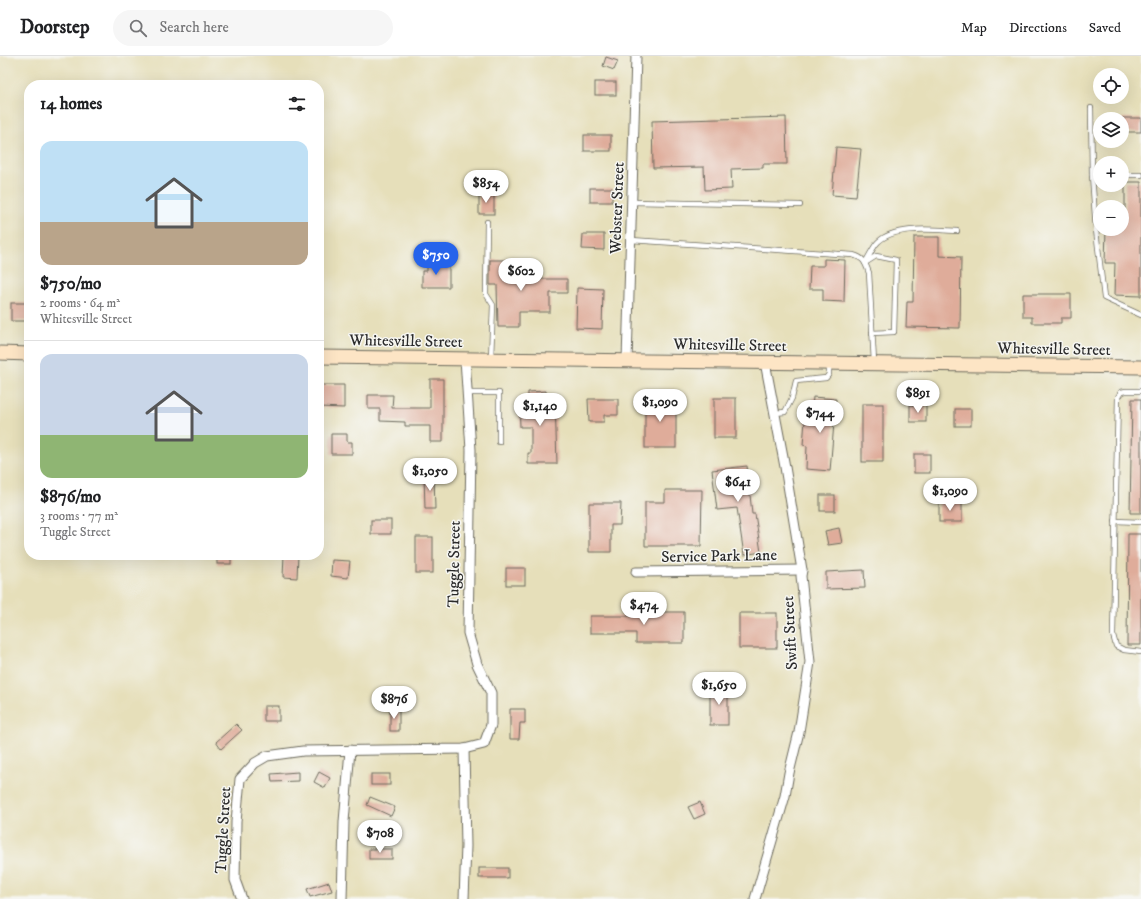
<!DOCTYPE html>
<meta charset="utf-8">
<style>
body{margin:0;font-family:"IM FELL DW Pica",serif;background:#f6f6f6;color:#202124;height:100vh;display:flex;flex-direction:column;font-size:15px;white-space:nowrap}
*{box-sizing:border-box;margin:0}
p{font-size:13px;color:#757577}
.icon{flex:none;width:22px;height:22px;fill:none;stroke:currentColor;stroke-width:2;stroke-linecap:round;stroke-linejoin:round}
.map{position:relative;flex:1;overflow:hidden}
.details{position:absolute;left:24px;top:24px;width:300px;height:480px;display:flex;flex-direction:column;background:#fff;border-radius:16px;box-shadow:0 4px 16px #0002}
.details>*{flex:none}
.controls{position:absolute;left:1093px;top:12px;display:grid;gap:8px}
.controls a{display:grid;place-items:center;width:36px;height:36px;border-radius:50%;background:#fff;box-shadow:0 4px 16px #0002;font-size:20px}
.price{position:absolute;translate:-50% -34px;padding:0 9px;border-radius:14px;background:#fff;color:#222;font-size:13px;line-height:26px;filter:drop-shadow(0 1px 2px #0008)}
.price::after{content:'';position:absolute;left:50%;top:24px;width:12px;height:9px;margin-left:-6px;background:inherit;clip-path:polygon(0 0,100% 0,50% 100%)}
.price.on{background:#2563eb;color:#fff}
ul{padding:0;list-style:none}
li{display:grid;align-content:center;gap:8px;height:212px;padding:0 16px}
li+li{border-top:1px solid #e0e0e0}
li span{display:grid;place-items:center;height:124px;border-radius:12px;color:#555}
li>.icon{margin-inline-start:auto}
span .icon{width:72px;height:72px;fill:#fffc;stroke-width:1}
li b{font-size:17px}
h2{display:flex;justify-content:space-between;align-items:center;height:48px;padding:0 16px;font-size:17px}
header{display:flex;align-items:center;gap:24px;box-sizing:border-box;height:56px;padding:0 20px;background:#fff;border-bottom:1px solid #e0e0e0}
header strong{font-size:19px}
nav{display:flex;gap:22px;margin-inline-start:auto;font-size:14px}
.search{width:280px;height:36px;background:#f6f6f6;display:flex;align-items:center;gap:10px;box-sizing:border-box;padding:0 14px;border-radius:22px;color:#757577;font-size:15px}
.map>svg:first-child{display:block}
.building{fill:#dfac9a}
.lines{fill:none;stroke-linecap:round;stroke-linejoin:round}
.service-casing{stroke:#6c6a5d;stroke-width:6}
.minor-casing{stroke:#6c6a5d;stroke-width:11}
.secondary-casing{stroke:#6c6a5d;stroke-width:15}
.service{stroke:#fff;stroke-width:4.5}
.minor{stroke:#fff;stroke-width:9}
.secondary{stroke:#fde5c5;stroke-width:13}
.labels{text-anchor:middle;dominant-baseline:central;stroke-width:3;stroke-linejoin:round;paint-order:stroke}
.street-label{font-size:16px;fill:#2b2b2b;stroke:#f6f6f2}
</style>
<header>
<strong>Doorstep</strong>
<div class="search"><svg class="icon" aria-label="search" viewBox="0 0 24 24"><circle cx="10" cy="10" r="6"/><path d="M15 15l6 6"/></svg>Search here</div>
<nav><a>Map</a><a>Directions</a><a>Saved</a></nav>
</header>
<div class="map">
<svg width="1141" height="843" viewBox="0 0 1141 843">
<rect width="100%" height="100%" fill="#f6f6f2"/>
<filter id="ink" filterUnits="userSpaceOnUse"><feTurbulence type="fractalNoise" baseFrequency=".025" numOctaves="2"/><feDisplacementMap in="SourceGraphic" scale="8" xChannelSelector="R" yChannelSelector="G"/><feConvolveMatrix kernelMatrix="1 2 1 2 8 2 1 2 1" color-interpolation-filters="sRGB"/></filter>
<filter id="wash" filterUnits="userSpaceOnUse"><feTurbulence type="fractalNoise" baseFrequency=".012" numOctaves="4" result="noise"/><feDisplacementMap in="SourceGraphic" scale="16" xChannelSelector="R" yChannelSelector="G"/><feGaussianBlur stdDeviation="0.9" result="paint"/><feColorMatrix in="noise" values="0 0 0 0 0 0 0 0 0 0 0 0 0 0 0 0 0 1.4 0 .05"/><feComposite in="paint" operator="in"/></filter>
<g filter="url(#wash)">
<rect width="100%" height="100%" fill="#e6dfba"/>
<g id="blocks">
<g class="building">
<polygon points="606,1 618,5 614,14 603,10"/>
<rect x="595" y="26" width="21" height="13"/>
<polygon points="786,61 787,108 763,108 763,112 731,113 732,133 705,134 704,111 653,112 652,65"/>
<rect x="1122" y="62" width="19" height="14"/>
<rect x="584" y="79" width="27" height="16"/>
<polygon points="836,91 861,93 856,141 832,139"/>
<polygon points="1125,126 1141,126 1141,240 1114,239 1115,207 1105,207 1106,173 1122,173 1122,160 1125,160"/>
<rect x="590" y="132" width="22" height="14"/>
<rect x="479" y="138" width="15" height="20"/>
<polygon points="583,178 604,178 604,194 582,193"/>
<polygon points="914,181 939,181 939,200 961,201 960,272 906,271 907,246 913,246"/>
<polygon points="824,203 845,204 844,246 823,245 823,233 809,233 810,210 824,210"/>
<polygon points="490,204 519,204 519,223 567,223 567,237 550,237 550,256 519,256 519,271 498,271 497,229 490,229"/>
<polygon points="427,208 449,208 449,231 422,231 422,215 427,215"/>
<polygon points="577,232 603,233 602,273 576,272"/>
<polygon points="1023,238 1071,238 1071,262 1061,262 1061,267 1032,267 1032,261 1023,261"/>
<rect x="11" y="247" width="17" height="18"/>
<polygon points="430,323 443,323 443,386 430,386 430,370 405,370 405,366 380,365 380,353 368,353 368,339 393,339 392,352 430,352"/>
<polygon points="319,329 344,329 344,352 319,351"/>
<polygon points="546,335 546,344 555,344 557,408 528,408 528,397 531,397 531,371 520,371 519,344 528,344 528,336"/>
<polygon points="813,341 836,343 830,415 806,413 807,390 803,389 806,352 812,352"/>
<rect x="645" y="342" width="31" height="50"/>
<rect x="714" y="342" width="22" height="40"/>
<polygon points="588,343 618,343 618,359 604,359 604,366 589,366"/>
<polygon points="1132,343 1141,343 1141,457 1130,457"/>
<rect x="862" y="348" width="21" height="58"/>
<rect x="910" y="349" width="16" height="17"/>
<rect x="955" y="353" width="16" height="17"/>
<polygon points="331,378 347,378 347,386 352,386 352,398 331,398"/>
<rect x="914" y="398" width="16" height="19"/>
<polygon points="747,410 752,458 755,458 761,496 744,499 737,452 717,454 712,414"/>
<polygon points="424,419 434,419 435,453 425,453"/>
<polygon points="665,434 702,434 701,490 645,490 645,446 665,446"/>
<rect x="820" y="439" width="15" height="16"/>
<rect x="939" y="445" width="23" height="21"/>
<polygon points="589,447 621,447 620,469 611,469 611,496 589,496"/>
<rect x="371" y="464" width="20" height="14"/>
<polygon points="839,472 842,487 828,489 825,475"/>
<polygon points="1128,478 1141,478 1141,589 1127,589"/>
<rect x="416" y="481" width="17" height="36"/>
<rect x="217" y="499" width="14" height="9"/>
<polygon points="284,499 298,499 297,522 283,521"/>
<polygon points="332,504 350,505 348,522 331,520"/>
<rect x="506" y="512" width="19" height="17"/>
<polygon points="864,514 865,532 826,533 826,516"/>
<polygon points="636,556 684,556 684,587 636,587 636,577 590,577 590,560 636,560"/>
<rect x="739" y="557" width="38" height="35"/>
<rect x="710" y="631" width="18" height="38"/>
<rect x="264" y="650" width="15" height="15"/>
<rect x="390" y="652" width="9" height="23"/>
<polygon points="510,653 525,653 525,667 520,667 519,683 510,683"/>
<polygon points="236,668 242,674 221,693 216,686"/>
<polygon points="298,716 298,725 272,726 271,718"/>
<polygon points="319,716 330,722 325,732 314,726"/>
<rect x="371" y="718" width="19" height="11"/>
<polygon points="370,741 395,751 391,760 367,749"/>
<polygon points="700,746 705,758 694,763 688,751"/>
<polygon points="368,766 394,772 392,780 366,774"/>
<rect x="369" y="793" width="23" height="10"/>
<rect x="479" y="812" width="29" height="10"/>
<polygon points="329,826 332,835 310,841 307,833"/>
</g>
</g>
</g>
<g filter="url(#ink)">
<use href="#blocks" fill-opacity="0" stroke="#6c6a5d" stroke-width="1"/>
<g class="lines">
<defs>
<g id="service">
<polyline points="1091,52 1092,119 1096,174 1104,242 1141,259"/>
<polyline points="1092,119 1100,119"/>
<polyline points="1122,119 1141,119"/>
<polyline points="632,146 800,149"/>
<polyline points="487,166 486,238 493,249 491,302"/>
<path d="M 631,184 L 853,199 C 864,202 865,206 869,217 L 874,306"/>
<path d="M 866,205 C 870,199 873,191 878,186 C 895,169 935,174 957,175"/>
<polyline points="865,207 876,200 896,204 894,276 872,277"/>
<polyline points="1141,335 1126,335 1121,336 1118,341 1113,579 1116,590 1124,594 1141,596"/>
<polyline points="468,337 499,337 499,386"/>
<polyline points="775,357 785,356 792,342 796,325 826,322 829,318 829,309"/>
<polyline points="1115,465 1141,466"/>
</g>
<g id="minor">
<polyline points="627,305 636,0"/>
<polyline points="636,516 802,514"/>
<polyline points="242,843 235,824 236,766 240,723 255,707 267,700 303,695 464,693 484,688 491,669 491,637 477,608 468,577 471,394 465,303"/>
<polyline points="342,843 344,766 350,694"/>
<polyline points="464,843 466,790 464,693"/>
<polyline points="755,843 785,740 789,717 799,676 810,606 801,520 802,514 785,411 765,306"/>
</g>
<g id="secondary">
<polyline points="0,297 29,298"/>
<polyline points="319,301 1141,311"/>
</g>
</defs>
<use href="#service" class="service-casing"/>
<use href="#minor" class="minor-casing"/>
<use href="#secondary" class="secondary-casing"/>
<use href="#service" class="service"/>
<use href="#minor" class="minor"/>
<use href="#secondary" class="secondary"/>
</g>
</g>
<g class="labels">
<g class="street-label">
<text transform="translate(617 152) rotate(-88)">Webster Street</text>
<text transform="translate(406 285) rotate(1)">Whitesville Street</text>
<text transform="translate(730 289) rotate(1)">Whitesville Street</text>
<text transform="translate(1054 293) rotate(1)">Whitesville Street</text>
<text transform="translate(719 500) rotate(-1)">Service Park Lane</text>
<text transform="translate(454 508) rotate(-89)">Tuggle Street</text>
<text transform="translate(790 577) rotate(-93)">Swift Street</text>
<text transform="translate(223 774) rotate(-87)">Tuggle Street</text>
</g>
</g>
</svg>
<div class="controls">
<a><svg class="icon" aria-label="locate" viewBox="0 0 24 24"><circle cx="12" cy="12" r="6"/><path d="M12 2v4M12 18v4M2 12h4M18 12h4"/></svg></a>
<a><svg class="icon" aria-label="layers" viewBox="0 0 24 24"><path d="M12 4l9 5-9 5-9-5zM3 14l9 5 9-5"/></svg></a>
<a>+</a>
<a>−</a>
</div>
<b class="price" style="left:486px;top:148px">$854</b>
<b class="price on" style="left:436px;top:220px">$750</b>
<b class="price" style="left:521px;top:236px">$602</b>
<b class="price" style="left:918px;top:358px">$891</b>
<b class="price" style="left:660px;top:367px">$1,090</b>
<b class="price" style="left:540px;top:371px">$1,140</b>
<b class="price" style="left:820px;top:378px">$744</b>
<b class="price" style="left:430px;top:436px">$1,050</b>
<b class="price" style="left:738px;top:447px">$641</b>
<b class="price" style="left:950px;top:456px">$1,090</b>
<b class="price" style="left:644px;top:570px">$474</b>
<b class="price" style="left:719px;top:650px">$1,650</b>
<b class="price" style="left:394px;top:664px">$876</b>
<b class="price" style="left:380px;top:798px">$708</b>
<section class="details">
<h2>14 homes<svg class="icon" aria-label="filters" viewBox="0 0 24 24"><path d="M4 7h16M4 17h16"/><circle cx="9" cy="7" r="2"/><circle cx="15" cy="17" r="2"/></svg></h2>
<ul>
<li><span style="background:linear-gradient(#bfe0f5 65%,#b9a48a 0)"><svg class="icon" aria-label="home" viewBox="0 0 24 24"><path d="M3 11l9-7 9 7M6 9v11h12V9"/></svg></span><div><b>$750/mo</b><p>2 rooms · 64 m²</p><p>Whitesville Street</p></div></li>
<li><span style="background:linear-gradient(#c9d6e8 65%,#8fb573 0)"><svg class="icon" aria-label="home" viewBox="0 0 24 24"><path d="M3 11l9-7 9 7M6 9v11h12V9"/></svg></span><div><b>$876/mo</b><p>3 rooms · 77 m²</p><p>Tuggle Street</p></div></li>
</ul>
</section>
</div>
